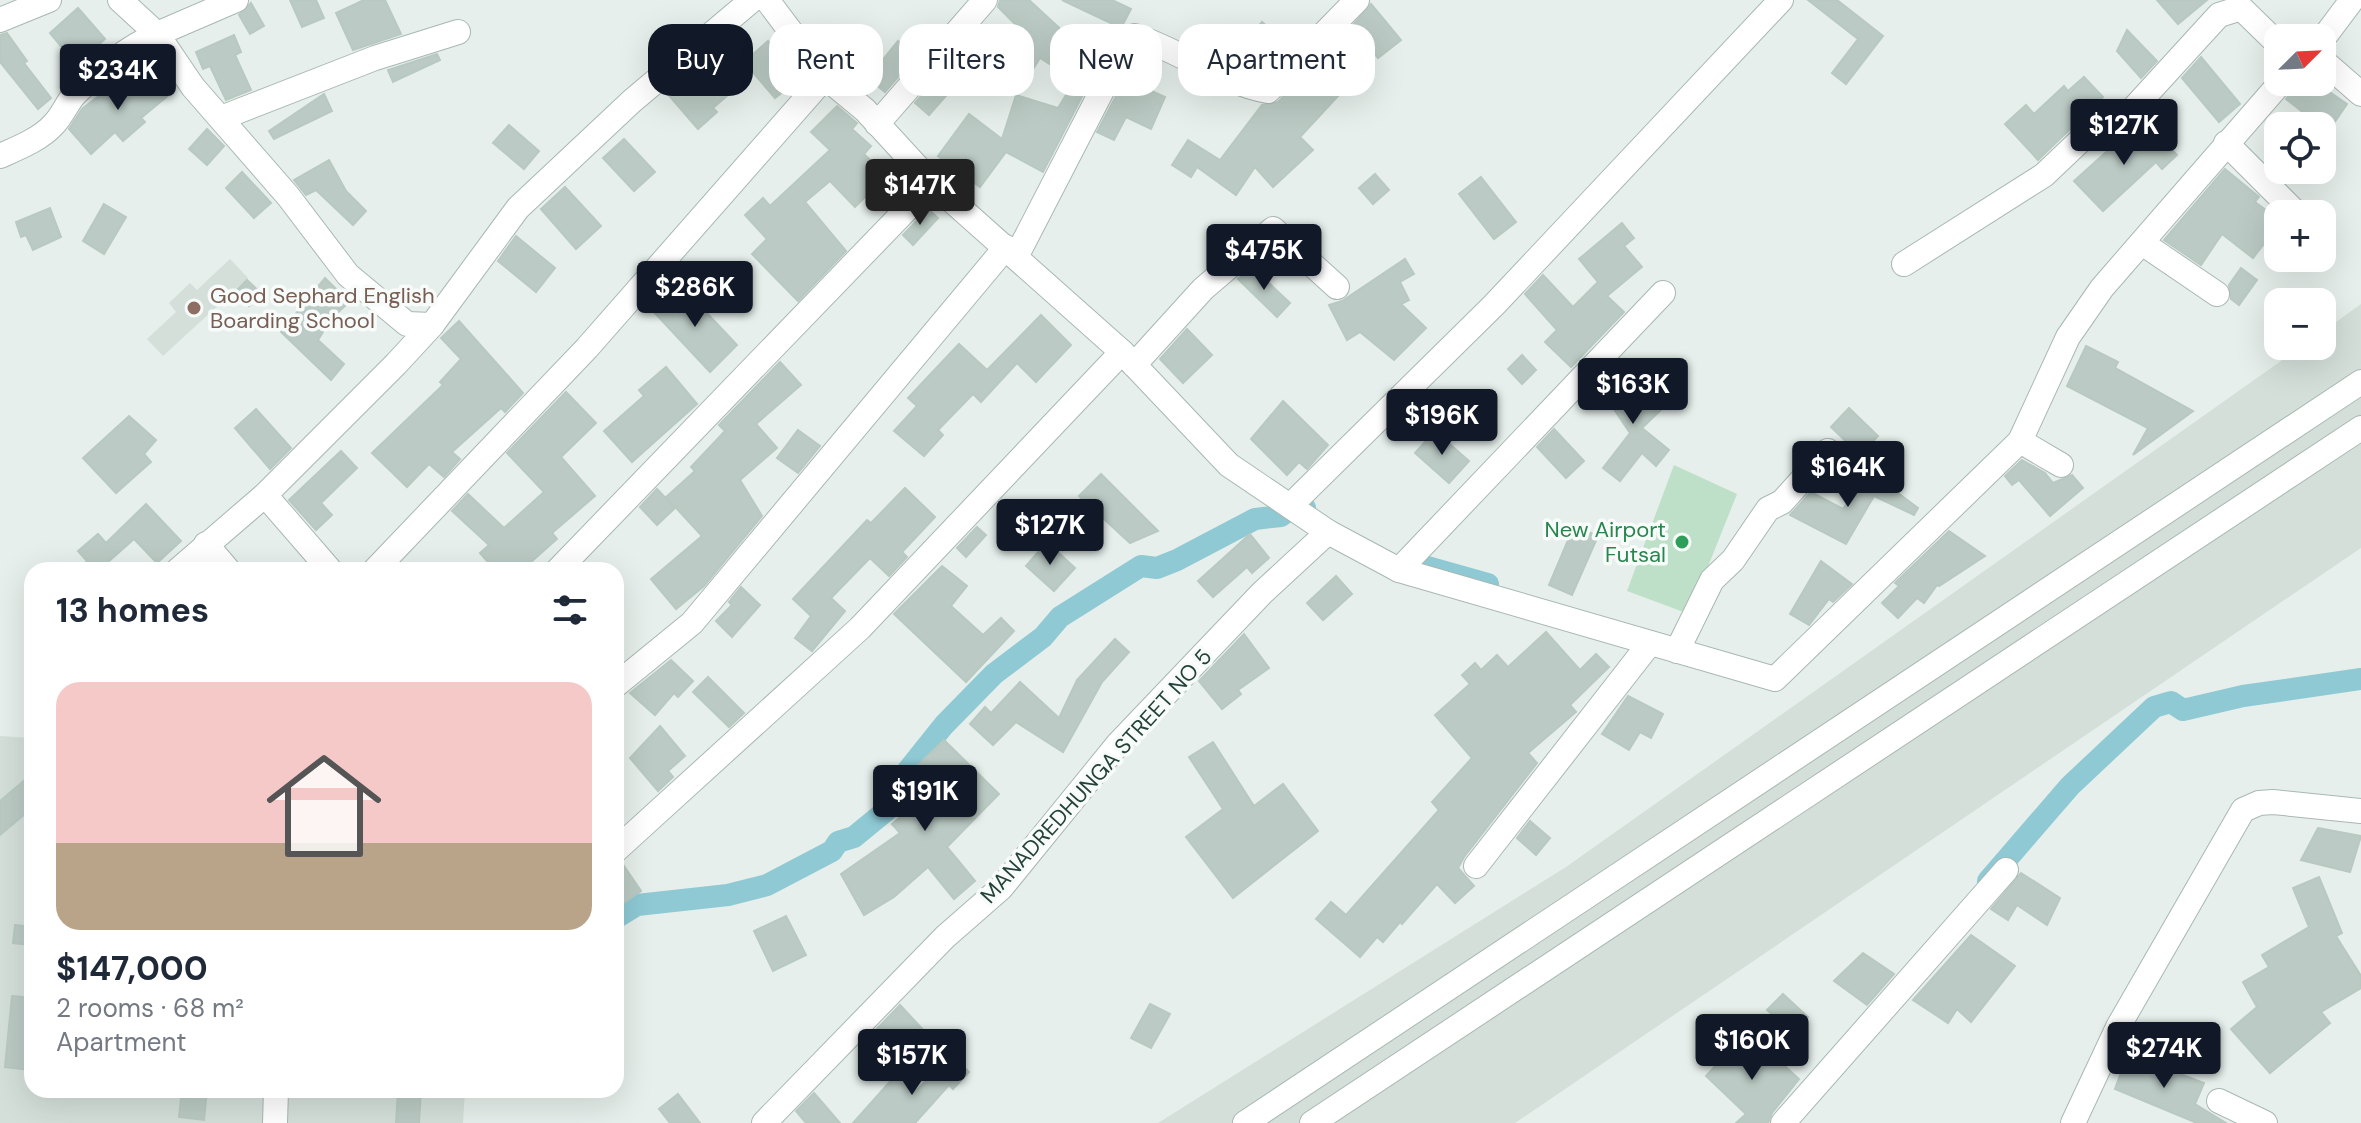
<!DOCTYPE html>
<meta charset="utf-8">
<style>
body{margin:0;font-family:"DM Sans",sans-serif;background:#f2f2f3;color:#1f2937;height:100vh;display:flex;flex-direction:column;font-size:30px;white-space:nowrap}
*{box-sizing:border-box;margin:0}
p{font-size:26px;color:#747a83}
.icon{flex:none;width:44px;height:44px;fill:none;stroke:currentColor;stroke-width:2;stroke-linecap:round;stroke-linejoin:round}
.map{position:relative;flex:1;overflow:hidden}
.drawer{position:absolute;left:24px;top:562px;width:600px;height:536px;display:flex;flex-direction:column;background:#fff;border-radius:24px;box-shadow:0 8px 32px #0002}
.drawer>*{flex:none}
.top-card{position:absolute;left:648px;top:24px;width:760px;height:72px;display:flex;gap:16px}
.needle{width:52px;rotate:66deg}
.tools{position:absolute;left:2264px;top:24px;display:grid;gap:16px}
.tools a{display:grid;place-items:center;width:72px;height:72px;border-radius:16px;background:#fff;box-shadow:0 8px 32px #0002;font-size:40px}
.price{position:absolute;translate:-50% -68px;padding:0 18px;border-radius:8px;background:#111827;color:#fff;font-size:26px;line-height:52px;filter:drop-shadow(0 2px 4px #0008)}
.price::after{content:'';position:absolute;left:50%;top:48px;width:24px;height:18px;margin-left:-12px;background:inherit;clip-path:polygon(0 0,100% 0,50% 100%)}
.price.active{background:#222;color:#fff}
ul{padding:0;list-style:none}
li{display:grid;align-content:center;gap:16px;height:424px;padding:0 32px}
li span{display:grid;place-items:center;height:248px;border-radius:24px;color:#555}
li>.icon{margin-inline-start:auto}
span .icon{width:144px;height:144px;fill:#fffc;stroke-width:1}
li b{font-size:34px}
h2{display:flex;justify-content:space-between;align-items:center;height:96px;padding:0 32px;font-size:34px}
.tag{padding:0 28px;border-radius:24px;background:#fff;box-shadow:0 8px 32px #0002;font-size:28px;line-height:72px}
.tag.active{background:#111827;color:#fff}
.map>svg:first-child{display:block}
.built{fill:#d4dfda}
.green{fill:#bfe0c8}
.lines{fill:none;stroke-linecap:round;stroke-linejoin:round}
.canal{stroke:#8ec9d4;stroke-width:22}
.building{fill:#bbcac4;stroke:#b8c9c2;stroke-width:2}
.minor-casing{stroke:#a8b8b2;stroke-width:26}
.minor{stroke:#fff;stroke-width:24}
.education-dot{fill:#8d6e63;stroke:#f7fbf9;stroke-width:3}
.leisure-dot{fill:#2e9e5b;stroke:#f7fbf9;stroke-width:3}
.labels{text-anchor:middle;dominant-baseline:central;stroke-width:7;stroke-linejoin:round;paint-order:stroke}
.education-label{font-size:22px;fill:#785e54;stroke:#f7fbf9;text-anchor:start}
.leisure-label{font-size:22px;fill:#27864d;stroke:#f7fbf9;text-anchor:end}
.street-label{font-size:22px;fill:#24423a;stroke:#f7fbf9}
</style>
<div class="map">
<svg width="2361" height="1123" viewBox="0 0 2361 1123">
<rect width="100%" height="100%" fill="#e6efeb"/>
<g class="built">
<polygon points="230,259 248,278 163,356 147,339 176,312 169,303 190,283 197,290"/>
<polygon points="2361,304 2361,548 1515,1123 1158,1123 1566,867 2302,346 2322,346 2322,332"/>
<polygon points="0,736 32,738 32,1090 465,1090 463,1123 0,1123"/>
</g>
<polygon class="green" points="1674,465 1737,494 1689,614 1627,591"/>
<g class="lines">
<g class="canal">
<polyline points="1417,564 1488,584"/>
<polyline points="1988,881 2070,786 2154,707 2171,702 2183,710 2243,696 2361,679"/>
<polyline points="616,918 637,905 728,895 767,885 832,851 838,842 854,837 910,791 908,770 944,725 994,674 1043,637 1060,617 1141,566 1157,568 1177,560 1255,519 1281,516 1297,504 1305,508"/>
</g>
</g>
<g class="building">
<polygon points="290,0 316,0 324,18 302,27"/>
<polygon points="364,0 385,0 401,34 353,50 336,13"/>
<polygon points="1000,0 1029,0 1068,36 1063,46 1076,54 1064,73 1040,58 1021,88 1007,79 1032,41 998,7"/>
<polygon points="1062,0 1112,0 1131,9 1121,28"/>
<polygon points="1808,0 1837,0 1883,36 1846,84 1832,73 1858,39"/>
<polygon points="2157,0 2207,0 2178,24"/>
<polygon points="251,3 264,26 250,34 239,15"/>
<polygon points="1371,4 1401,40 1378,58 1352,26"/>
<polygon points="78,8 105,39 76,64 50,33"/>
<polygon points="1262,22 1290,47 1274,63 1247,40"/>
<polygon points="2127,30 2157,61 2141,78 2117,51"/>
<polygon points="7,33 27,61 24,63 51,98 38,109 0,62 0,35"/>
<polygon points="234,35 241,52 235,55 251,90 226,100 210,66 203,69 196,52"/>
<polygon points="768,41 800,78 775,98 744,62"/>
<polygon points="898,41 916,56 885,92 868,78"/>
<polygon points="437,54 440,60 393,82 388,70"/>
<polygon points="707,57 735,89 713,108 717,112 698,129 666,92"/>
<polygon points="2201,57 2240,104 2219,122 2182,78"/>
<polygon points="152,70 171,93 141,118 145,122 123,141 115,132 91,154 69,129 82,109 113,85 122,95"/>
<polygon points="944,70 958,82 929,115 915,103"/>
<polygon points="1310,70 1338,96 1300,137 1313,150 1273,187 1255,167 1236,195 1197,167 1191,177 1172,165 1188,140 1220,160 1262,105 1278,102"/>
<polygon points="2084,77 2103,97 2038,160 2005,124 2026,105 2034,114 2064,86 2068,91"/>
<polygon points="1125,79 1165,97 1151,129 1126,117 1114,140 1097,132"/>
<polygon points="1075,80 1087,87 1043,172 1006,152 980,187 938,156 969,114 1002,139 1016,95 1058,108"/>
<polygon points="2299,82 2315,82 2347,104 2332,126 2303,126 2309,117 2286,99"/>
<polygon points="324,94 332,111 274,139 269,131"/>
<polygon points="837,106 857,123 852,129 871,146 864,154 886,176 855,207 830,181 805,202 846,251 798,301 752,254 767,239 745,215 763,198 770,206 830,150 811,132"/>
<polygon points="509,125 539,151 524,169 493,143"/>
<polygon points="2151,127 2177,155 2162,169 2156,162 2103,211 2074,181 2124,136 2132,145"/>
<polygon points="207,129 224,146 207,165 189,149"/>
<polygon points="624,139 655,172 634,191 603,158"/>
<polygon points="329,160 346,191 366,211 353,225 316,190 306,195 294,180"/>
<polygon points="2225,169 2259,197 2255,202 2278,219 2278,226 2253,258 2222,234 2201,265 2164,240"/>
<polygon points="242,172 271,203 254,218 226,188"/>
<polygon points="1375,174 1389,190 1373,204 1359,188"/>
<polygon points="1481,177 1516,222 1494,239 1459,194"/>
<polygon points="565,187 601,226 576,249 541,209"/>
<polygon points="104,204 126,217 104,254 83,241"/>
<polygon points="50,208 61,237 33,250 26,235 21,237 16,222"/>
<polygon points="928,209 938,218 913,245 903,235"/>
<polygon points="1622,223 1634,238 1624,246 1642,267 1607,296 1624,312 1571,367 1545,342 1557,330 1525,294 1543,275 1573,307 1598,282 1579,259"/>
<polygon points="516,236 555,268 536,292 498,261"/>
<polygon points="1405,259 1414,274 1400,282 1409,300 1401,304 1426,328 1394,360 1360,332 1347,340 1329,305 1342,301"/>
<polygon points="1252,267 1290,303 1277,317 1238,279"/>
<polygon points="2241,268 2257,280 2239,305 2231,299 2229,285"/>
<polygon points="325,278 349,302 331,319 318,340 344,364 331,380 281,332"/>
<polygon points="247,280 261,293 249,306 235,292"/>
<polygon points="676,287 701,313 704,310 737,345 710,372 652,310"/>
<polygon points="1041,315 1071,345 1036,382 1017,363 981,402 973,394 938,430 943,435 924,456 894,431 917,406 908,398 959,344 987,370"/>
<polygon points="459,321 523,393 505,412 501,408 452,452 460,459 444,477 429,464 407,487 372,453 443,385 440,382 461,359 441,338"/>
<polygon points="1187,329 1212,355 1183,383 1160,359"/>
<polygon points="2086,346 2118,362 2115,368 2193,411 2133,455 2148,428 2067,386"/>
<polygon points="1522,355 1536,370 1522,384 1508,369"/>
<polygon points="780,362 801,385 756,424 777,448 740,480 762,516 704,586 676,609 651,579 702,536 666,497 695,471 691,467 725,431 719,425"/>
<polygon points="666,367 697,404 632,462 604,431 644,396 639,390"/>
<polygon points="1610,371 1631,402 1648,386 1666,405 1642,428 1669,450 1656,466 1642,453 1620,481 1603,468 1630,433 1597,384"/>
<polygon points="566,392 596,423 561,457 595,496 552,533 557,539 522,570 495,570 480,553 489,545 452,511 468,494 504,528 544,492 507,453"/>
<polygon points="1283,401 1328,445 1307,469 1299,462 1287,475 1251,439"/>
<polygon points="1849,408 1878,436 1860,455 1831,427"/>
<polygon points="256,409 291,448 270,469 235,428"/>
<polygon points="129,416 156,440 144,454 151,462 116,493 83,458"/>
<polygon points="1554,429 1584,461 1566,478 1537,447"/>
<polygon points="798,430 820,446 798,473 777,458"/>
<polygon points="1435,431 1469,461 1449,483 1415,453"/>
<polygon points="341,451 357,468 321,503 332,515 316,530 289,500"/>
<polygon points="2022,460 2045,473 2053,483 2072,475 2083,488 2050,516 2019,480 2012,485 2005,476"/>
<polygon points="1870,472 1918,508 1914,515 1874,496 1846,544 1790,515 1811,492 1843,509"/>
<polygon points="1101,474 1158,531 1130,543 1079,496"/>
<polygon points="905,488 935,517 902,552 907,557 889,576 870,558 831,598 845,611 812,651 795,638 811,616 793,599 867,520 871,523"/>
<polygon points="657,489 675,508 657,525 640,507"/>
<polygon points="146,504 181,541 157,563 134,539 99,570 79,570 87,561 78,551 98,534 106,543"/>
<polygon points="1574,526 1598,536 1572,595 1549,585"/>
<polygon points="977,527 986,535 966,557 957,548"/>
<polygon points="1949,531 1985,556 1939,586 1937,585 1924,603 1917,598 1898,618 1882,603 1899,586 1895,583"/>
<polygon points="1250,534 1269,558 1252,573 1247,567 1213,597 1198,581"/>
<polygon points="1047,542 1075,568 1054,591 1026,566"/>
<polygon points="1821,561 1852,584 1833,602 1829,599 1809,625 1790,614"/>
<polygon points="942,566 967,586 951,606 983,635 1001,618 1014,631 966,682 894,614"/>
<polygon points="1336,576 1352,594 1323,620 1307,603"/>
<polygon points="741,587 760,605 732,637 716,621 732,605 729,602"/>
<polygon points="1546,632 1580,670 1596,654 1609,667 1570,705 1576,712 1528,753 1537,763 1464,857 1458,868 1474,886 1455,903 1437,884 1402,924 1400,922 1383,942 1377,937 1360,957 1316,919 1331,902 1346,915 1439,810 1432,802 1472,758 1435,715 1470,684 1462,675 1475,663 1481,670 1497,655 1508,667"/>
<polygon points="1244,634 1269,668 1238,690 1241,694 1222,709 1199,681"/>
<polygon points="1115,639 1129,652 1102,682 1063,752 1016,722 993,745 970,724 985,707 991,713 1020,682 1059,718 1077,680"/>
<polygon points="671,660 693,681 678,697 674,693 655,715 630,693"/>
<polygon points="708,677 744,713 729,727 693,692"/>
<polygon points="1628,696 1663,714 1651,738 1640,732 1629,750 1602,734"/>
<polygon points="660,726 685,756 668,771 673,777 658,791 630,758"/>
<polygon points="944,740 999,794 947,847 975,881 954,899 928,867 894,897 864,915 841,874 900,833 892,824 929,793 910,773"/>
<polygon points="1213,742 1254,806 1283,784 1318,831 1233,898 1186,837 1223,809 1189,757"/>
<polygon points="32,774 32,808 0,835 0,801"/>
<polygon points="1530,821 1550,838 1536,855 1517,838"/>
<polygon points="2318,828 2361,836 2350,872 2301,860"/>
<polygon points="622,863 641,891 616,908 616,865"/>
<polygon points="2021,873 2060,898 2047,925 2017,905 2008,920 1991,909"/>
<polygon points="2319,877 2342,933 2336,936 2361,976 2361,988 2321,1012 2330,1023 2270,1073 2231,1029 2257,1007 2243,982 2269,967 2262,955 2309,927 2293,888"/>
<polygon points="786,916 806,955 773,971 754,931"/>
<polygon points="15,925 32,927 30,945 13,943"/>
<polygon points="1971,935 2015,966 1971,1022 1957,1009 1948,1023 1913,1000"/>
<polygon points="1863,953 1894,974 1867,1005 1834,981"/>
<polygon points="1783,994 1808,1017 1795,1034 1767,1010"/>
<polygon points="12,996 32,998 30,1070 5,1067"/>
<polygon points="1150,1004 1170,1014 1151,1048 1131,1038"/>
<polygon points="900,1005 928,1035 897,1065 869,1037"/>
<polygon points="1743,1036 1773,1065 1777,1059 1799,1079 1772,1113 1768,1123 1736,1123 1746,1114 1706,1076"/>
<polygon points="2128,1054 2204,1083 2195,1104 2226,1123 2197,1123 2115,1089"/>
<polygon points="952,1055 969,1072 953,1089 949,1085 915,1123 853,1123 895,1076 914,1093"/>
<polygon points="182,1090 207,1090 204,1120 179,1117"/>
<polygon points="398,1090 421,1090 419,1123 396,1123"/>
<polygon points="814,1093 840,1123 806,1123 796,1111"/>
<polygon points="678,1094 700,1123 670,1123 659,1109"/>
</g>
<g class="lines">
<defs>
<g id="minor">
<polyline points="236,0 157,34 193,87 288,196 348,275 407,324 432,325"/>
<polyline points="767,0 825,77 865,110 932,183 1122,352 1229,465 1328,532 1399,570 1775,679 2020,441 2068,337 2102,288 2281,82"/>
<polyline points="0,20 49,0"/>
<polyline points="2322,40 2352,0"/>
<polyline points="2322,60 2361,94"/>
<polyline points="221,118 375,58 458,32"/>
<polyline points="877,124 985,0"/>
<polyline points="2226,143 2297,214"/>
<path d="M 0,156 C 18,148 41,139 54,124 C 63,115 67,102 76,93 C 100,69 126,49 157,34 L 120,0"/>
<polyline points="2142,243 2217,294"/>
<path d="M 1016,257 L 1125,46 L 1135,36 C 1181,51 1220,82 1268,91 L 1357,0"/>
<polyline points="1904,264 2044,175 2084,137 2123,120 2219,15 2241,8 2278,44"/>
<polyline points="1134,365 1203,289 1273,229 1337,287"/>
<polyline points="2020,441 2061,465"/>
<polyline points="265,495 330,570"/>
<polyline points="1290,506 1494,305 1781,0"/>
<polyline points="206,544 228,570"/>
<polyline points="178,570 265,495 396,364 432,325 518,208 632,101 752,0"/>
<polyline points="375,570 587,348 825,77"/>
<polyline points="558,570 932,183"/>
<polyline points="1399,570 1663,293"/>
<polyline points="1677,651 1712,580 1733,560 1768,509 1782,502 1828,451"/>
<polyline points="616,685 692,623 1006,247"/>
<polyline points="616,850 860,628 1122,352"/>
<polyline points="1476,866 1650,643"/>
<polyline points="2219,1101 2265,1123"/>
<polyline points="275,1123 276,1090"/>
<polyline points="764,1123 945,937 1001,888 1118,744 1262,593 1328,532"/>
<polyline points="1245,1123 2361,382"/>
<polyline points="1312,1123 2361,428"/>
<polyline points="1783,1123 2006,870"/>
<polyline points="2073,1123 2118,1027 2243,810 2259,803 2273,802 2361,811"/>
</g>
</defs>
<use href="#minor" class="minor-casing"/>
<use href="#minor" class="minor"/>
</g>
<circle class="education-dot" cx="194" cy="308" r="8"/>
<circle class="leisure-dot" cx="1682" cy="542" r="8"/>
<g class="labels">
<g class="education-label">
<text x="210" y="295">Good Sephard English<tspan x="210" dy="25">Boarding School</tspan></text>
</g>
<g class="leisure-label">
<text x="1666" y="529">New Airport<tspan x="1666" dy="25">Futsal</tspan></text>
</g>
<g class="street-label">
<text transform="translate(1096 776) rotate(-48)">MANADREDHUNGA STREET NO 5</text>
</g>
</g>
</svg>
<div class="tools">
<a><svg class="needle" viewBox="-14 -14 28 28"><path d="M0-13l5 13h-10z" fill="#e53935"/><path d="M0 13l5-13h-10z" fill="#747a83"/></svg></a>
<a><svg class="icon" aria-label="locate" viewBox="0 0 24 24"><circle cx="12" cy="12" r="6"/><path d="M12 2v4M12 18v4M2 12h4M18 12h4"/></svg></a>
<a>+</a>
<a>−</a>
</div>
<b class="price" style="left:118px;top:112px">$234K</b>
<b class="price" style="left:2124px;top:167px">$127K</b>
<b class="price active" style="left:920px;top:227px">$147K</b>
<b class="price" style="left:1264px;top:292px">$475K</b>
<b class="price" style="left:695px;top:329px">$286K</b>
<b class="price" style="left:1633px;top:426px">$163K</b>
<b class="price" style="left:1442px;top:457px">$196K</b>
<b class="price" style="left:1848px;top:509px">$164K</b>
<b class="price" style="left:1050px;top:567px">$127K</b>
<b class="price" style="left:925px;top:833px">$191K</b>
<b class="price" style="left:1752px;top:1082px">$160K</b>
<b class="price" style="left:2164px;top:1090px">$274K</b>
<b class="price" style="left:912px;top:1097px">$157K</b>
<div class="top-card">
<a class="tag active">Buy</a>
<a class="tag">Rent</a>
<a class="tag">Filters</a>
<a class="tag">New</a>
<a class="tag">Apartment</a>
</div>
<section class="drawer">
<h2>13 homes<svg class="icon" aria-label="filters" viewBox="0 0 24 24"><path d="M4 7h16M4 17h16"/><circle cx="9" cy="7" r="2"/><circle cx="15" cy="17" r="2"/></svg></h2>
<ul>
<li><span style="background:linear-gradient(#f6c9c9 65%,#b9a48a 0)"><svg class="icon" aria-label="home" viewBox="0 0 24 24"><path d="M3 11l9-7 9 7M6 9v11h12V9"/></svg></span><div><b>$147,000</b><p>2 rooms · 68 m²</p><p>Apartment</p></div></li>
</ul>
</section>
</div>
